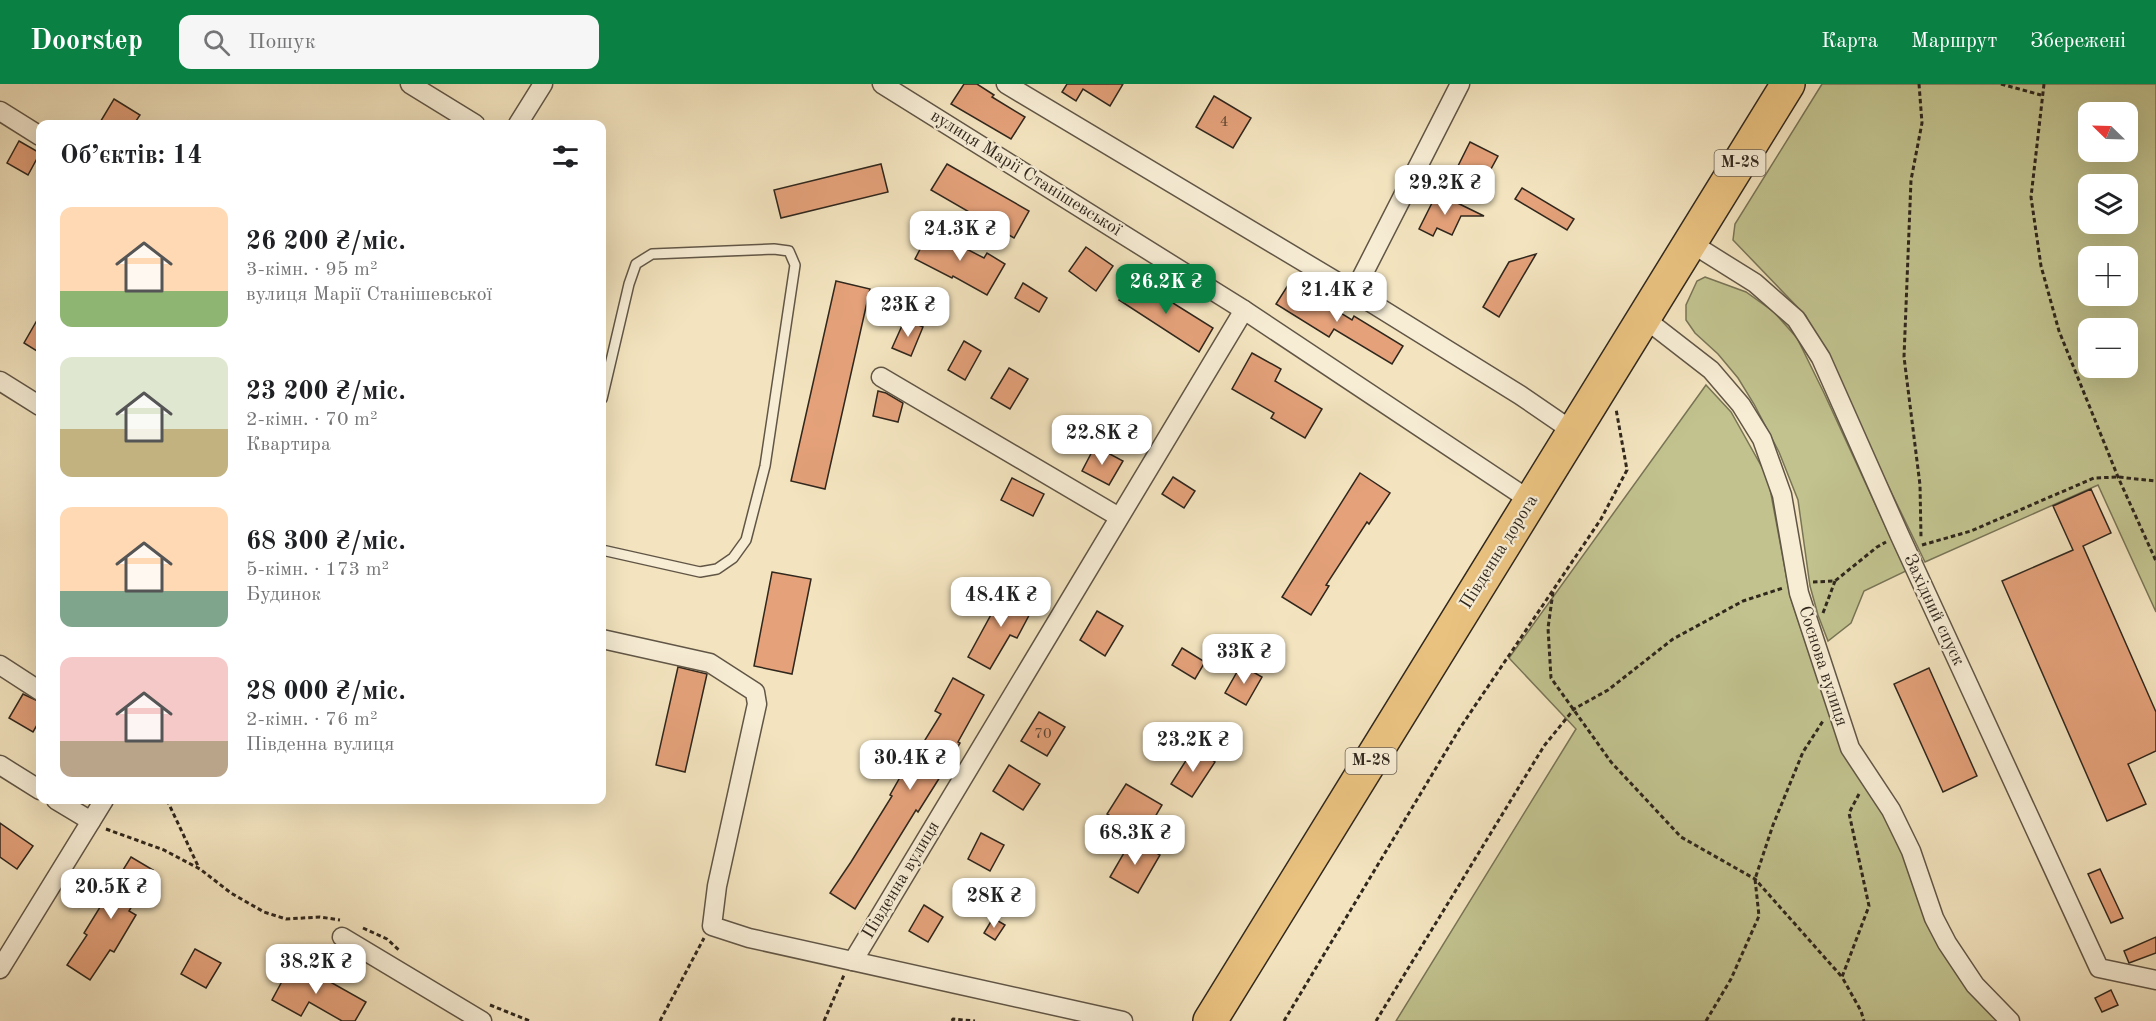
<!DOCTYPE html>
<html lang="uk">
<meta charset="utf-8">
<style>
body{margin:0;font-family:"Old Standard TT",serif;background:#f6f6f6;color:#202124;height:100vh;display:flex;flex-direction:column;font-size:22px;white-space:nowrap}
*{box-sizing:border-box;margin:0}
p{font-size:20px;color:#757577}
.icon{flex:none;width:33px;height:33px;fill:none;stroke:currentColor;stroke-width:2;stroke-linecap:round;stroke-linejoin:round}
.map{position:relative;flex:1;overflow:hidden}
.details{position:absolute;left:36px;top:36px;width:570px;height:684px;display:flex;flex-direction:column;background:#fff;border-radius:12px;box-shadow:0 6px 24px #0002}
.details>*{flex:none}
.needle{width:39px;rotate:293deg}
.buttons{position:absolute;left:2078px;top:18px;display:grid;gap:12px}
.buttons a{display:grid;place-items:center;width:60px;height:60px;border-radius:12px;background:#fff;box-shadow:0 6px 24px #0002;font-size:30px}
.price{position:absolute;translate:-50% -51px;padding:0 14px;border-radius:12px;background:#fff;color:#222;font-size:20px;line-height:39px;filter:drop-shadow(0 2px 3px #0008)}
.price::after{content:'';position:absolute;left:50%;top:36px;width:18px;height:14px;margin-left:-9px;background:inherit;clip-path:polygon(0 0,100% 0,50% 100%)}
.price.on{background:#0b8043;color:#fff}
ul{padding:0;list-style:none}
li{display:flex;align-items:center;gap:18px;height:150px;padding:0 24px}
li span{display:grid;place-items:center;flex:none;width:168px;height:120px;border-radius:12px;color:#555}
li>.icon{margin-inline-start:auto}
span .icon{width:72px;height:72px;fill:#fffc;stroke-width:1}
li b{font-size:26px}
h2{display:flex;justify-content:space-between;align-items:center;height:72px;padding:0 24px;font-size:26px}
header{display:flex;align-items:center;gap:36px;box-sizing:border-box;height:84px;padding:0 30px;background:#0b8043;color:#fff}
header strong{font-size:28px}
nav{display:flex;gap:33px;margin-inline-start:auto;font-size:21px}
.search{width:420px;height:54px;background:#f6f6f6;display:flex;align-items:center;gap:15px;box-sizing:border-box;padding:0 21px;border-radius:12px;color:#757577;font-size:22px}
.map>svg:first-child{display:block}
.green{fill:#c1c28e;stroke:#787456;stroke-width:1.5;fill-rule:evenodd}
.building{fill:#e4a17a;stroke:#30271d;stroke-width:1.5}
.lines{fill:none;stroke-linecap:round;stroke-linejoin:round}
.lane-casing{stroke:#615646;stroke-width:12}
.street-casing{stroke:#615646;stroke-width:21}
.highway-casing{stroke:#30271d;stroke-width:36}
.path{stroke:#30271d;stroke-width:3;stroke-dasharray:4.5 3;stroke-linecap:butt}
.lane{stroke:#f7edd5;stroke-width:9}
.street{stroke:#f7edd5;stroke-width:18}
.highway{stroke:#eac280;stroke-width:33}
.labels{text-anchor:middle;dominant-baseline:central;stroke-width:4.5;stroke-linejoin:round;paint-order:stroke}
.number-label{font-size:15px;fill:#5d4634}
.shield{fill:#f7edd5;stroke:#6c6254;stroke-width:1.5}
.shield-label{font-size:16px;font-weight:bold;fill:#30271d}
.street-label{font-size:18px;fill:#30271d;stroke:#f7edd5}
</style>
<header>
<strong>Doorstep</strong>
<div class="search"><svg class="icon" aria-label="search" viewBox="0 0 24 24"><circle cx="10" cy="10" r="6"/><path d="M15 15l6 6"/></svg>Пошук</div>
<nav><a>Карта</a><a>Маршрут</a><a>Збережені</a></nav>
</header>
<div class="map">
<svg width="2156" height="937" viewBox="0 0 2156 937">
<rect width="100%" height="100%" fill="#f3e4bf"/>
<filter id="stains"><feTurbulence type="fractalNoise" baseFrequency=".00333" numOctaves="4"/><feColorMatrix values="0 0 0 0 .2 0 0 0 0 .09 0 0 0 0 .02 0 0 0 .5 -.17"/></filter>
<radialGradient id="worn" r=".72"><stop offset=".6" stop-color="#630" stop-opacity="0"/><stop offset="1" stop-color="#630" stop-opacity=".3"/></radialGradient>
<g class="green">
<path d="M 1822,0 L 2156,0 L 2156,528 L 2098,401 L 1925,478 L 1806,232 L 1733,156 L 1735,140 ZM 2088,28 L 2127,28 L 2127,68 L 2088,68 ZM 2088,100 L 2127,100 L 2127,140 L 2088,140 ZM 2088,172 L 2127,172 L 2127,212 L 2088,212 ZM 2088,244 L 2127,244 L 2127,284 L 2088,284 Z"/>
<polygon points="1705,193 1746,208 1774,228 1797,254 1824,309 1906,487 1864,507 1851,539 1828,557 1818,531 1810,502 1798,416 1779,368 1754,320 1738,294 1718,270 1695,249 1686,236 1686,221 1697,197"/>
<polygon points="1706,301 1731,328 1768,394 1790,512 1841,665 1903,756 1942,856 2012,937 1396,937 1576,645 1509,574"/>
</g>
<g class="building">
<polygon points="964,0 977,0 994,11 992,13 1025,33 1011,55 951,20"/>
<polygon points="1067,0 1123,0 1110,22 1083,5 1076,17 1062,8"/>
<polygon points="1214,12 1251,34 1233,64 1196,43"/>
<polygon points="114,15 140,31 134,40 99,40"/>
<polygon points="19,57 40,69 28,91 7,79"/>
<polygon points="1470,58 1498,72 1485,96 1458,82"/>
<polygon points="881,80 888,108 781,134 774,106"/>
<polygon points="947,80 1029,127 1014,154 931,106"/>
<polygon points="1522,104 1574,135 1567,146 1515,115"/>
<polygon points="1437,109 1484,132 1461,132 1452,151 1437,144 1433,152 1419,145"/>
<polygon points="930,146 984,174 987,169 1005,180 987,211 953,192 952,194 915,175"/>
<polygon points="1086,163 1113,182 1096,207 1069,187"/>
<polygon points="1536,170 1499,233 1483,223 1509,178"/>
<polygon points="1133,194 1213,244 1199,268 1119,216"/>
<polygon points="836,197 870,205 825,405 791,397"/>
<polygon points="1290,198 1352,236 1354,232 1403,262 1392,280 1334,245 1329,253 1276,220"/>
<polygon points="1023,199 1047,214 1039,228 1015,214"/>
<polygon points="40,231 40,269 24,259"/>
<polygon points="905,235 923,243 911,272 892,264"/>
<polygon points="964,257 981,267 965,296 948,286"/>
<polygon points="1252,269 1281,285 1275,297 1322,325 1305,354 1271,334 1274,329 1232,305"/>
<polygon points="1009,284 1028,295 1010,325 991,314"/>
<polygon points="878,307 886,309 903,319 898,338 873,332"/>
<polygon points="1095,362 1123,377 1109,401 1082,387"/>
<polygon points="1360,389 1390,409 1369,440 1367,438 1326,501 1329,502 1311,531 1282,513"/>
<polygon points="1173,393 1195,407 1184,424 1162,410"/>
<polygon points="1012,394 1044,410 1033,432 1001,416"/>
<polygon points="2091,405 2111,449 2083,462 2156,628 2156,667 2128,680 2146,720 2107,737 2002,497 2073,466 2053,422"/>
<polygon points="772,488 811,495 792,590 754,582"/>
<polygon points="1005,505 1035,520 1017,554 1010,551 990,585 968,573"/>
<polygon points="1097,527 1123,542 1105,572 1080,556"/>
<polygon points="1182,564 1205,578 1195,595 1172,581"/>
<polygon points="1241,581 1262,593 1246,621 1225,609"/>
<polygon points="678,583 707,590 685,688 656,681"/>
<polygon points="1929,584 1977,692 1943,708 1894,600"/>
<polygon points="953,594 984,611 958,658 960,659 940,693 918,728 916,726 855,825 830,809 851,778 892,712 890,711 907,681 909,682 941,630 935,627"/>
<polygon points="23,610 40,618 40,636 33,648 9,634"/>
<polygon points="1039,628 1065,643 1047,672 1021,657"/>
<polygon points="1194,664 1215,678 1192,713 1171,700"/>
<polygon points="1009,681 1040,700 1023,726 993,707"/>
<polygon points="1126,700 1162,721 1144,752 1107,730"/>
<polygon points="0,739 33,762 17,785 0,773"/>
<polygon points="981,749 1004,761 990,787 968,775"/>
<polygon points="1132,755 1160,771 1138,809 1110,793"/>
<polygon points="131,773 153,786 129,827 136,831 114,868 110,866 90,896 67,881 87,851 84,849"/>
<polygon points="2100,785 2123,834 2111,839 2088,790"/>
<polygon points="924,821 943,833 928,858 909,847"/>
<polygon points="993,834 1005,841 995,856 984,849"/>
<polygon points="2156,853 2156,869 2129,879 2124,867"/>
<polygon points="195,865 221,879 206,904 181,890"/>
<polygon points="293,877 366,918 355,937 342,937 309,918 301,932 272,916"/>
<polygon points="2111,906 2118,921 2102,928 2095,914"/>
</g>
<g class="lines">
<defs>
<polyline id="lane" points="602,315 629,200 636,180 652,170 774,165 789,167 795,181 765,382 746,456 733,474 717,485 700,488 602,466"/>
<g id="street">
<polyline points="410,0 475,40"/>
<polyline points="882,0 1244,226 1531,417"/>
<polyline points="1006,0 1354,208 1520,311 1574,348"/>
<polyline points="0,27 40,52"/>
<polyline points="518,40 543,0"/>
<polyline points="1691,159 1755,199 1796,235 1821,274 1900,452 2099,884 2156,896"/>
<polyline points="1354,208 1460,0"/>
<polyline points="1644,234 1711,286 1741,321 1762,355 1782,411 1799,509 1850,664 1891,726 1911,767 1934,834 1947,859 1975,901 2010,937"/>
<polyline points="881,293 1119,433"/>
<polyline points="0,297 40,322"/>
<polyline points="602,555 710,579 755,608 757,620 717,802 712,842 749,854 1123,937"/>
<polyline points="0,581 40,607"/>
<polyline points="0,681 40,706"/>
<polyline points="56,716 91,737"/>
<polyline points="342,853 482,937"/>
<polyline points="853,877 1244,226"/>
<polyline points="0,885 104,716"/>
</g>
<polyline id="highway" points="1210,937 1788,0"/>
</defs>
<use href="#lane" class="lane-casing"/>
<use href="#street" class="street-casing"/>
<use href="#highway" class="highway-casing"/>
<g class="path">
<polyline points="1919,0 1922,39 1911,96 1904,273 1920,401 1921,453"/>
<polyline points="2001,0 2041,11"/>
<polyline points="2044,0 2031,113 2041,182 2059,247 2118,393 2156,477"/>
<polyline points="1922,461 1971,447 2094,394 2118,393 2156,397"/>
<polyline points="1813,498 1835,497 1877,463 1886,458"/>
<polyline points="1553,508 1548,544 1551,594 1611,678 1681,753 1755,795 1842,893"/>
<polyline points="1823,529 1835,497"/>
<polyline points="1859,710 1849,729 1869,822 1842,893 1861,927 1864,937"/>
<polyline points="167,716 199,784"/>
<polyline points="106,745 164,766 200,785 231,809 264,828 286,835 320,833 340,836"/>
<polyline points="363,844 387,855 400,867"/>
<polyline points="490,921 530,937"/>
<polyline points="660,937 704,854"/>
<polyline points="824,937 844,891"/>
<polyline points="952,937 953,935 975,937"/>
<polyline points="1284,937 1460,644 1601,435 1627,386 1616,325"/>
<polyline points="1376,937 1544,662 1574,625 1608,606 1673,555 1743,517 1783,504"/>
<polyline points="1706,937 1731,895 1759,832 1755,795 1773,741 1803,668 1823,637"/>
</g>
<use href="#lane" class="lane"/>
<use href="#street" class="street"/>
<use href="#highway" class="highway"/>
</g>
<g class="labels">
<g class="number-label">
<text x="1224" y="38">4</text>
<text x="1043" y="650">70</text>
</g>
<g class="shield">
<rect x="1714.5" y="66" width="51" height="26" rx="4.5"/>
<rect x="1345.5" y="664" width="51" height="26" rx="4.5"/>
</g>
<g class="shield-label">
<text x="1740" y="79">М-28</text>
<text x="1371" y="677">М-28</text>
</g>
<g class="street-label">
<text transform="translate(1026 89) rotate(32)">вулиця Марії Станішевської</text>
<text transform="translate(1499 468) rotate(-58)">Південна дорога</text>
<text transform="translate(1934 526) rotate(65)">Західний спуск</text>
<text transform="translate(1823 582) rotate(72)">Соснова вулиця</text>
<text transform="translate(901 796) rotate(-59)">Південна вулиця</text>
</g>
</g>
<rect width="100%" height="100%" filter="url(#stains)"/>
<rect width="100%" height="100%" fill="url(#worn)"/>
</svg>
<div class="buttons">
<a><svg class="needle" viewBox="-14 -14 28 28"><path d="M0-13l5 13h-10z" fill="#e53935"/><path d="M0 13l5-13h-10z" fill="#757577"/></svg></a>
<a><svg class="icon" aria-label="layers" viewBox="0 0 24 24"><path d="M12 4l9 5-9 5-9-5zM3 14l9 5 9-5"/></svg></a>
<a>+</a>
<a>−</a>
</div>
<b class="price" style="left:1445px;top:132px">29.2K ₴</b>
<b class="price" style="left:960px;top:178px">24.3K ₴</b>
<b class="price on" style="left:1166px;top:231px">26.2K ₴</b>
<b class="price" style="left:1337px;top:239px">21.4K ₴</b>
<b class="price" style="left:908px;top:254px">23K ₴</b>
<b class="price" style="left:1102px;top:382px">22.8K ₴</b>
<b class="price" style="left:1001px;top:544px">48.4K ₴</b>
<b class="price" style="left:1244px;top:601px">33K ₴</b>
<b class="price" style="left:1193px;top:689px">23.2K ₴</b>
<b class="price" style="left:910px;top:707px">30.4K ₴</b>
<b class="price" style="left:1135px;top:782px">68.3K ₴</b>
<b class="price" style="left:111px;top:836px">20.5K ₴</b>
<b class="price" style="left:994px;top:845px">28K ₴</b>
<b class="price" style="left:316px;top:911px">38.2K ₴</b>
<section class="details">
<h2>Об’єктів: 14<svg class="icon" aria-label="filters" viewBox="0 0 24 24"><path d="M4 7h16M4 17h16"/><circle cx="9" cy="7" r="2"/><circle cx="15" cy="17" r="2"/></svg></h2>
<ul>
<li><span style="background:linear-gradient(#ffd9b3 70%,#8fb573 0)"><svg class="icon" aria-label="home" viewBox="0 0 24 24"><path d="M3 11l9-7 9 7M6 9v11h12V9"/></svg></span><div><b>26 200 ₴/міс.</b><p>3-кімн. · 95 m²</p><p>вулиця Марії Станішевської</p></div></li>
<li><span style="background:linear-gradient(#dfe7d0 60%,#c2b280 0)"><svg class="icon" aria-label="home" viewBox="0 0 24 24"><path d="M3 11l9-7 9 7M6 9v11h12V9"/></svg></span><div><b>23 200 ₴/міс.</b><p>2-кімн. · 70 m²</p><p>Квартира</p></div></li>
<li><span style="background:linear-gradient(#ffd9b3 70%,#7fa58c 0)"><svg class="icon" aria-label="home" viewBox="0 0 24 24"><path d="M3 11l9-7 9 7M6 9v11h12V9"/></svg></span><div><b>68 300 ₴/міс.</b><p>5-кімн. · 173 m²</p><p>Будинок</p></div></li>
<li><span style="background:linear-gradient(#f6c9c9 70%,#b9a48a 0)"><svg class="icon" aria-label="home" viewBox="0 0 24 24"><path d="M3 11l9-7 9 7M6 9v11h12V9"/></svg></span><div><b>28 000 ₴/міс.</b><p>2-кімн. · 76 m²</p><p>Південна вулиця</p></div></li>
</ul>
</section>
</div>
